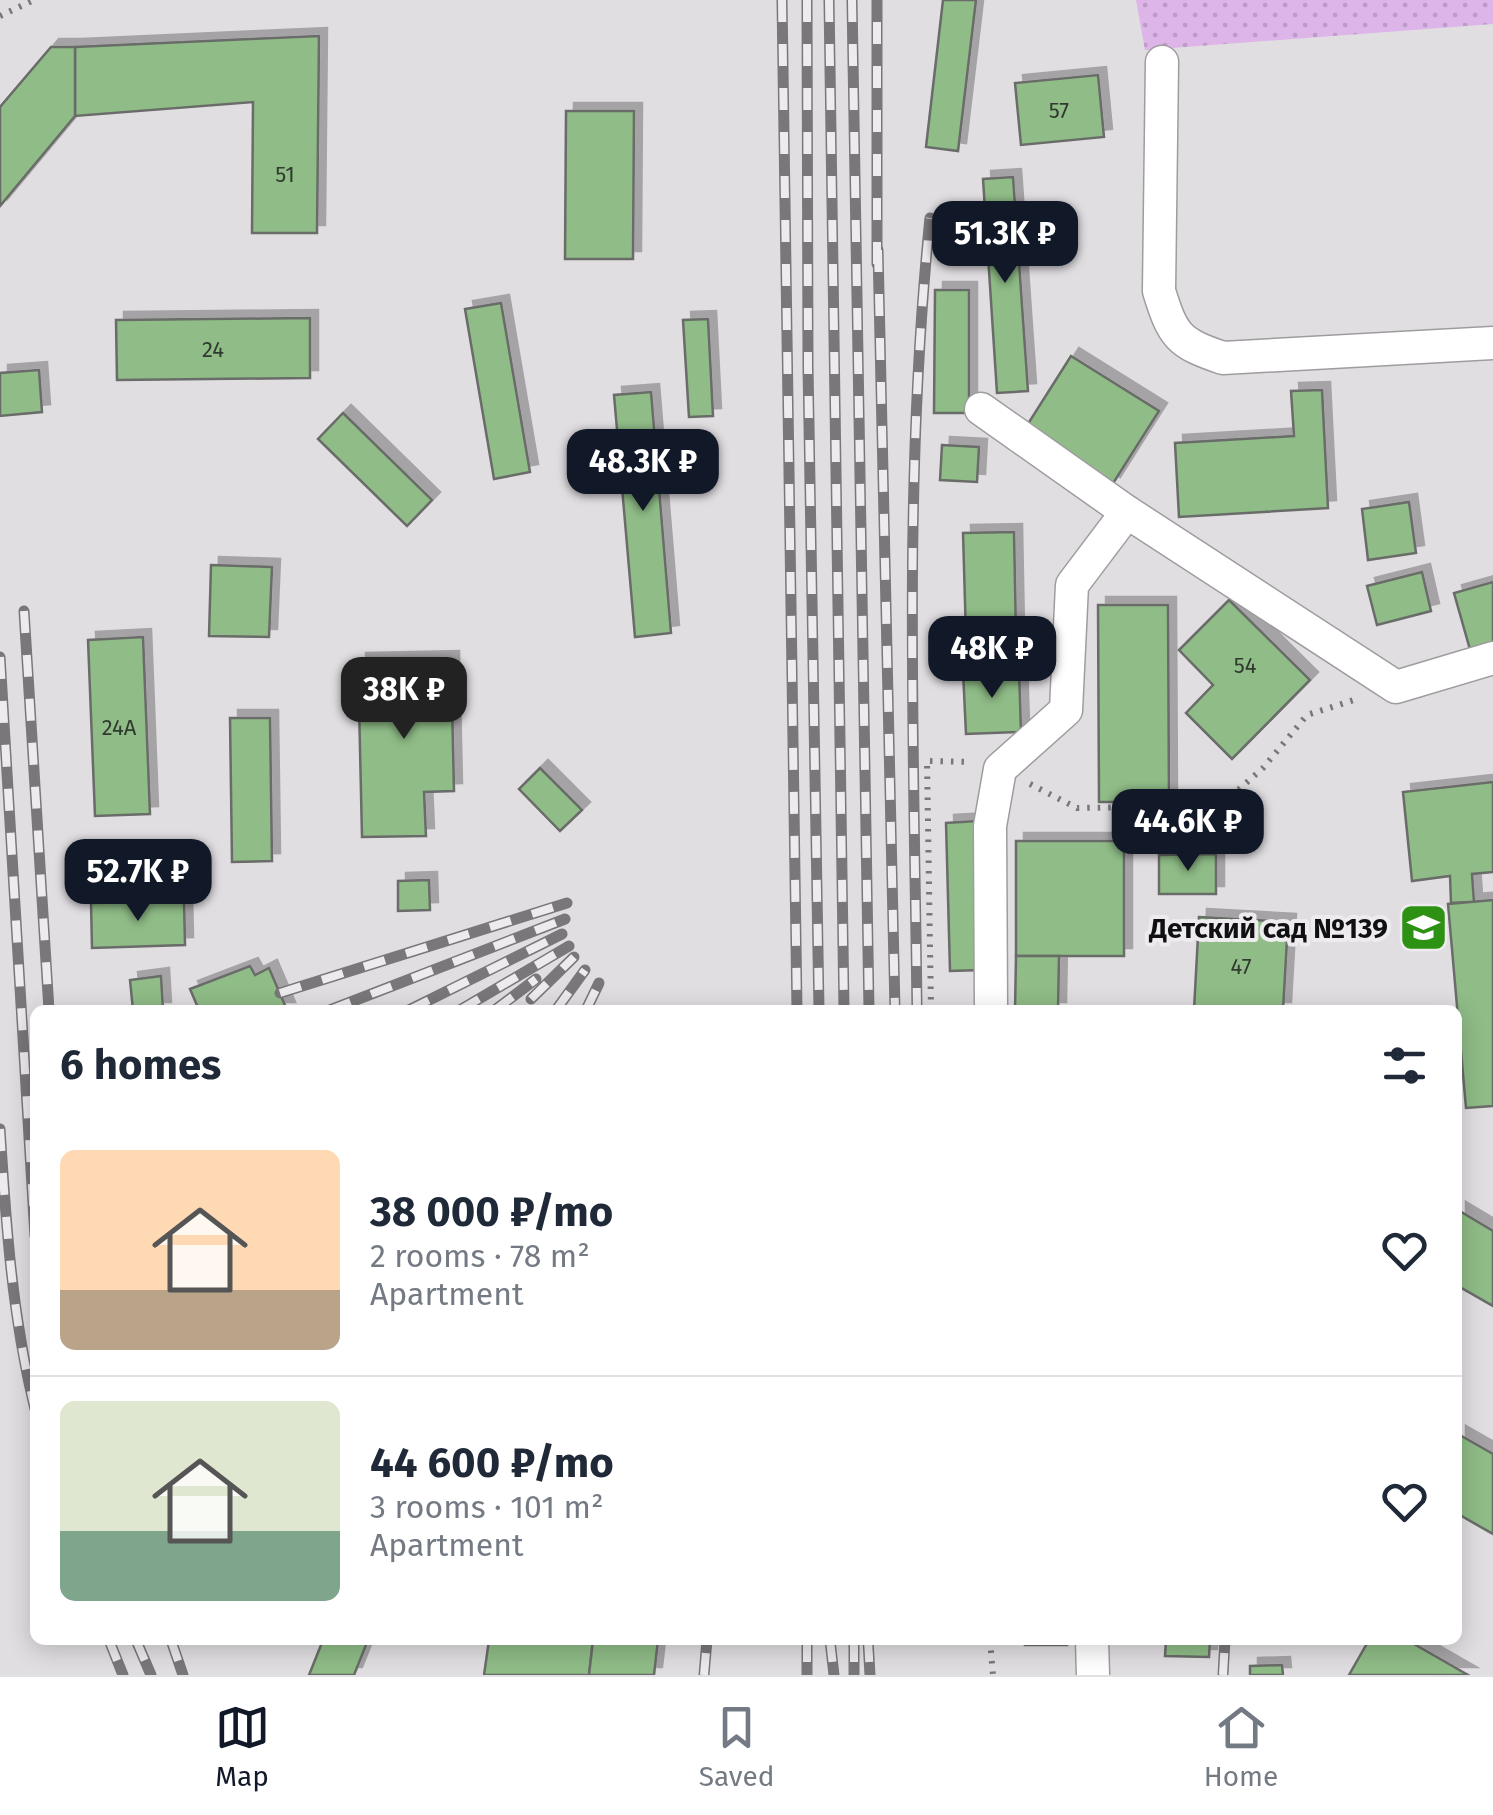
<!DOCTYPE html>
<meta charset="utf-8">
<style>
body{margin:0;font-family:"Fira Sans",sans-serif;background:#f2f2f3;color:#1f2937;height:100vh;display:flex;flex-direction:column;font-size:38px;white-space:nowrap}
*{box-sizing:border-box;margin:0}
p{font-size:32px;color:#747a83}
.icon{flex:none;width:55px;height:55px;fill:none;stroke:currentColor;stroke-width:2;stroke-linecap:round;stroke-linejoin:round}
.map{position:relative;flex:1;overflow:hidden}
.panel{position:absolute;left:30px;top:1005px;width:1432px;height:640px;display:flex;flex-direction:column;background:#fff;border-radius:15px;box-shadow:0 5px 25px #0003}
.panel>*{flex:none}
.price{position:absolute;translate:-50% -85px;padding:0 22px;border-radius:20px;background:#111827;color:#fff;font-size:32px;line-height:65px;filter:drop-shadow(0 2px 5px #0008)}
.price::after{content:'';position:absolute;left:50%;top:60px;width:30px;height:22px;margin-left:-15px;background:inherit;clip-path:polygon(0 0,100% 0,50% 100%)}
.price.active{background:#222;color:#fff}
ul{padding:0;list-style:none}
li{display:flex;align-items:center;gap:30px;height:250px;padding:0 30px}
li+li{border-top:2px solid #e0e1e3}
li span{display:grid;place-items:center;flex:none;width:280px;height:200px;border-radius:15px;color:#555}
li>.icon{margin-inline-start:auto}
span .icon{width:120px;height:120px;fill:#fffc;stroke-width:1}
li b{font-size:42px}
h2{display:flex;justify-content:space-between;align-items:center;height:120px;padding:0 30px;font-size:42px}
.tabs{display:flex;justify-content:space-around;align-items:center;height:140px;border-top:2px solid #e0e1e3;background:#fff;font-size:28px;color:#747a83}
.tabs a{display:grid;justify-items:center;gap:5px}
.tabs .active{color:#111827}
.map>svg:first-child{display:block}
.park{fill:url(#park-dots)}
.building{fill:#8fbc87;stroke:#696c68;stroke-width:2.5;filter:url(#shadow)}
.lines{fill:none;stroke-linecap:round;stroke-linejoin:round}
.minor-casing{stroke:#9f9ca0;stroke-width:35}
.path{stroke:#797779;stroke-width:6;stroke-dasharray:2.5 8;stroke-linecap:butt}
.minor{stroke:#fff;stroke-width:32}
.rail-casing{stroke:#797779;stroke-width:11}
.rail{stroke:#eeebef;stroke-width:8;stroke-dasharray:22;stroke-linecap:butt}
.labels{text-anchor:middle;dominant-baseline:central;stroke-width:8;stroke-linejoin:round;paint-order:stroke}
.number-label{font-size:22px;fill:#303a2e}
.poi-label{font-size:28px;font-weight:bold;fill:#100f11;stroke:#eeebef;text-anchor:end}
</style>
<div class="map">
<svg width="1493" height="1675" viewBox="0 0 1493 1675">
<defs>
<pattern id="park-dots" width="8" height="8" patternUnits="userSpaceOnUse" patternTransform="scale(2.5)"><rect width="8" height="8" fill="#ddb5e9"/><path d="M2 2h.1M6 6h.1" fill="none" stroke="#bd9ac7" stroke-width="1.8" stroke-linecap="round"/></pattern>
<filter id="shadow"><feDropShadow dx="8" dy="-8" stdDeviation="0" flood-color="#0004"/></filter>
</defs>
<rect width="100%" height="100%" fill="#e1dee1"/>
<polygon class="park" points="1136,0 1493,0 1493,24 1145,50"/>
<g class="building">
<polygon points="943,0 976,0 958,151 926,147"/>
<polygon points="319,36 317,233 252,233 253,102 75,116 75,47"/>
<polygon points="51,47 75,47 75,116 0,206 0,107"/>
<polygon points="1098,75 1104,137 1021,145 1015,83"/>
<polygon points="566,111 634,111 633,259 565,259"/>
<polygon points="1013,177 1028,391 997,393 983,179"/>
<polygon points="935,290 969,290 969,413 934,413"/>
<polygon points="501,303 530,472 494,479 465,309"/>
<polygon points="310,318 310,378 117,380 116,320"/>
<polygon points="708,319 713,416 689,417 683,320"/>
<polygon points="1071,356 1159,411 1112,485 1024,430"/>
<polygon points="39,370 42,412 0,416 0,373"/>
<polygon points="1322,390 1328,508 1179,517 1175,443 1294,436 1291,391"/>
<polygon points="651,392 671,633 635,637 614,395"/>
<polygon points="343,413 432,500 407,526 318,439"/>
<polygon points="942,445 979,447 977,482 940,480"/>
<polygon points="1409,502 1416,553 1368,560 1362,509"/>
<polygon points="1014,532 1016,636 966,637 963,533"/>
<polygon points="211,565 272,567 269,637 209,636"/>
<polygon points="1422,572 1431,611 1377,625 1367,586"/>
<polygon points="1493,582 1493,647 1471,653 1454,593"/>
<polygon points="1229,600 1310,680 1232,759 1186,713 1213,685 1179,650"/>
<polygon points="1098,605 1168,605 1169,802 1099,802"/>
<polygon points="143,637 150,814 95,816 88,640"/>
<polygon points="451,659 454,791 424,792 426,836 362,837 358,661"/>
<polygon points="1019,669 1021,732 966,734 963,671"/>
<polygon points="230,718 270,718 272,861 232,862"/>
<polygon points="540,768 582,810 560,831 519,789"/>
<polygon points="1493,782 1493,872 1472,874 1474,902 1451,903 1450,876 1412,881 1403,792"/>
<polygon points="1203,820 1244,820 1244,849 1203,850"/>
<polygon points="977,821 982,970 950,971 946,823"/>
<rect x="1016" y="841" width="108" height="115"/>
<polygon points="1216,854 1216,894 1159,894 1159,855"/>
<polygon points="429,880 430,910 398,911 398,881"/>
<polygon points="1493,900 1493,1106 1466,1108 1448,904"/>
<polygon points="184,901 185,945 92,948 91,903"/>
<polygon points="1199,917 1288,922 1283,1010 1194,1010"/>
<polygon points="1016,956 1059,956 1058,1010 1015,1010"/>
<polygon points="250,966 255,975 269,968 287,1010 199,1010 190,989"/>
<polygon points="161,976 163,1010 133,1010 130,980"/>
<polygon points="1458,1210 1493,1231 1493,1306 1458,1286"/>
<polygon points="1458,1434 1493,1454 1493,1534 1458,1514"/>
<polygon points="323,1640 368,1640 354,1675 309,1675"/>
<polygon points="489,1640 593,1640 589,1675 484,1675"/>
<polygon points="593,1640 658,1640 654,1675 589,1675"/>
<rect x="1025" y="1640" width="42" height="5"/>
<polygon points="1166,1640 1210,1640 1209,1657 1165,1656"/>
<polygon points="1369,1640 1407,1640 1468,1675 1349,1675"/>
<polygon points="1282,1665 1283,1675 1250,1675 1250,1666"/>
</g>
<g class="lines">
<defs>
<g id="minor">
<path d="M 1162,62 L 1159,291 C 1173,336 1178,343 1223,358 L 1493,343"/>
<polyline points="981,409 1127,512 1396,687 1493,658"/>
<polyline points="991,1010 990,826 1000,769 1066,710 1072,585 1127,512"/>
<polyline points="1092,1640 1093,1675"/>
</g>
</defs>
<use href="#minor" class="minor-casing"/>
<g class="path">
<polyline points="0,16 34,0"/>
<polyline points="1030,784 1077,808 1220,806 1263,768 1307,715 1360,698"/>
<polyline points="931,1010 927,761 971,762"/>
<polyline points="990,1640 993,1675"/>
</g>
<use href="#minor" class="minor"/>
<defs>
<g id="rail">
<polyline points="782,0 797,1010"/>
<polyline points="807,0 808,367 819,1010"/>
<polyline points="829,0 844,1010"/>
<polyline points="852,0 869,1010"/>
<polyline points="878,250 895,1010"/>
<polyline points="877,264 877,0"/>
<polyline points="24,611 49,1010"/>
<polyline points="0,657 35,1236"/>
<polyline points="280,993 567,903"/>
<polyline points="531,999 574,957"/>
<polyline points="330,1010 565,919"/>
<polyline points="409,1010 562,934"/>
<polyline points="460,1010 569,946"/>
<polyline points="495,1010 536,979"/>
<polyline points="556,1010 585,970"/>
<polyline points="586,1010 599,983"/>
<path d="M 917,1010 C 914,746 903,481 930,218"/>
<path d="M 0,1129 C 6,1224 12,1316 35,1409"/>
<polyline points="109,1640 123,1675"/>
<polyline points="136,1640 151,1675"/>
<polyline points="171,1640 183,1675"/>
<polyline points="807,1640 807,1675"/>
<polyline points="830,1640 834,1675"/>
<polyline points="854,1640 854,1675"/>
<polyline points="868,1640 870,1675"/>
<polyline points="704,1675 707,1640"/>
<polyline points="1223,1675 1225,1640"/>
</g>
</defs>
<use href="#rail" class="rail-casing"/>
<use href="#rail" class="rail"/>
</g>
<defs>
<symbol id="school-square" viewBox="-11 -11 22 22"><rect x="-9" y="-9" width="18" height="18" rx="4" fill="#2d9213" stroke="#eeebef"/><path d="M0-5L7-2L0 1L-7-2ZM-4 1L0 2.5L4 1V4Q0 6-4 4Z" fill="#fff"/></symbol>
</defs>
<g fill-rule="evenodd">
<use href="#school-square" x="1396" y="900" width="55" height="55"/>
</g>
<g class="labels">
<g class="number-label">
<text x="1059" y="110">57</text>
<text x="285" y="174">51</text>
<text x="213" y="349">24</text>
<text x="1245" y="665">54</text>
<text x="119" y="727">24А</text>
<text x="1241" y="966">47</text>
</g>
<g class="poi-label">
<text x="1388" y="928">Детский сад №139</text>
</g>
</g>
</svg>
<b class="price" style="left:1005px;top:286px">51.3K ₽</b>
<b class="price" style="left:643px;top:514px">48.3K ₽</b>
<b class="price" style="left:992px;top:701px">48K ₽</b>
<b class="price active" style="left:404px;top:742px">38K ₽</b>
<b class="price" style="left:1188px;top:874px">44.6K ₽</b>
<b class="price" style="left:138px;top:924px">52.7K ₽</b>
<section class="panel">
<h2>6 homes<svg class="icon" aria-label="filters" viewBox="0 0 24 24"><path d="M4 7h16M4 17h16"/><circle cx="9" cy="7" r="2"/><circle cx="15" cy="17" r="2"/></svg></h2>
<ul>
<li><span style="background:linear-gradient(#ffd9b3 70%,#b9a48a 0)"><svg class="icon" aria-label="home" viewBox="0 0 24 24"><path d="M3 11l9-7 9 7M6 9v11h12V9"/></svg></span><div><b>38 000 ₽/mo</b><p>2 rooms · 78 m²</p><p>Apartment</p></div><svg class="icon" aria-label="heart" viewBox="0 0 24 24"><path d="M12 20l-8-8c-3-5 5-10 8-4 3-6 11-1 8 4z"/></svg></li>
<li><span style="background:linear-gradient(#dfe7d0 65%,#7fa58c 0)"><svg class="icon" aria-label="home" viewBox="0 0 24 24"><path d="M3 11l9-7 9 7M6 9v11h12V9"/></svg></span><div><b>44 600 ₽/mo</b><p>3 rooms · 101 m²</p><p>Apartment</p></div><svg class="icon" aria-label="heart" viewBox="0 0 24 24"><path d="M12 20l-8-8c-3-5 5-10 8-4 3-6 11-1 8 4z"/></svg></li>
</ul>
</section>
</div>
<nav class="tabs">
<a class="active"><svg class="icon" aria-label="map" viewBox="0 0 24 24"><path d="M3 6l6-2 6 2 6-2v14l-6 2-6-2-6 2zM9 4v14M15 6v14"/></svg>Map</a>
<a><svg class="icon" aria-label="saved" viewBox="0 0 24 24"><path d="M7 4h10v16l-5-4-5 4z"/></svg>Saved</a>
<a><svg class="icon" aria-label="home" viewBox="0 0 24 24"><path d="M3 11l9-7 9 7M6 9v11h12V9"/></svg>Home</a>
</nav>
